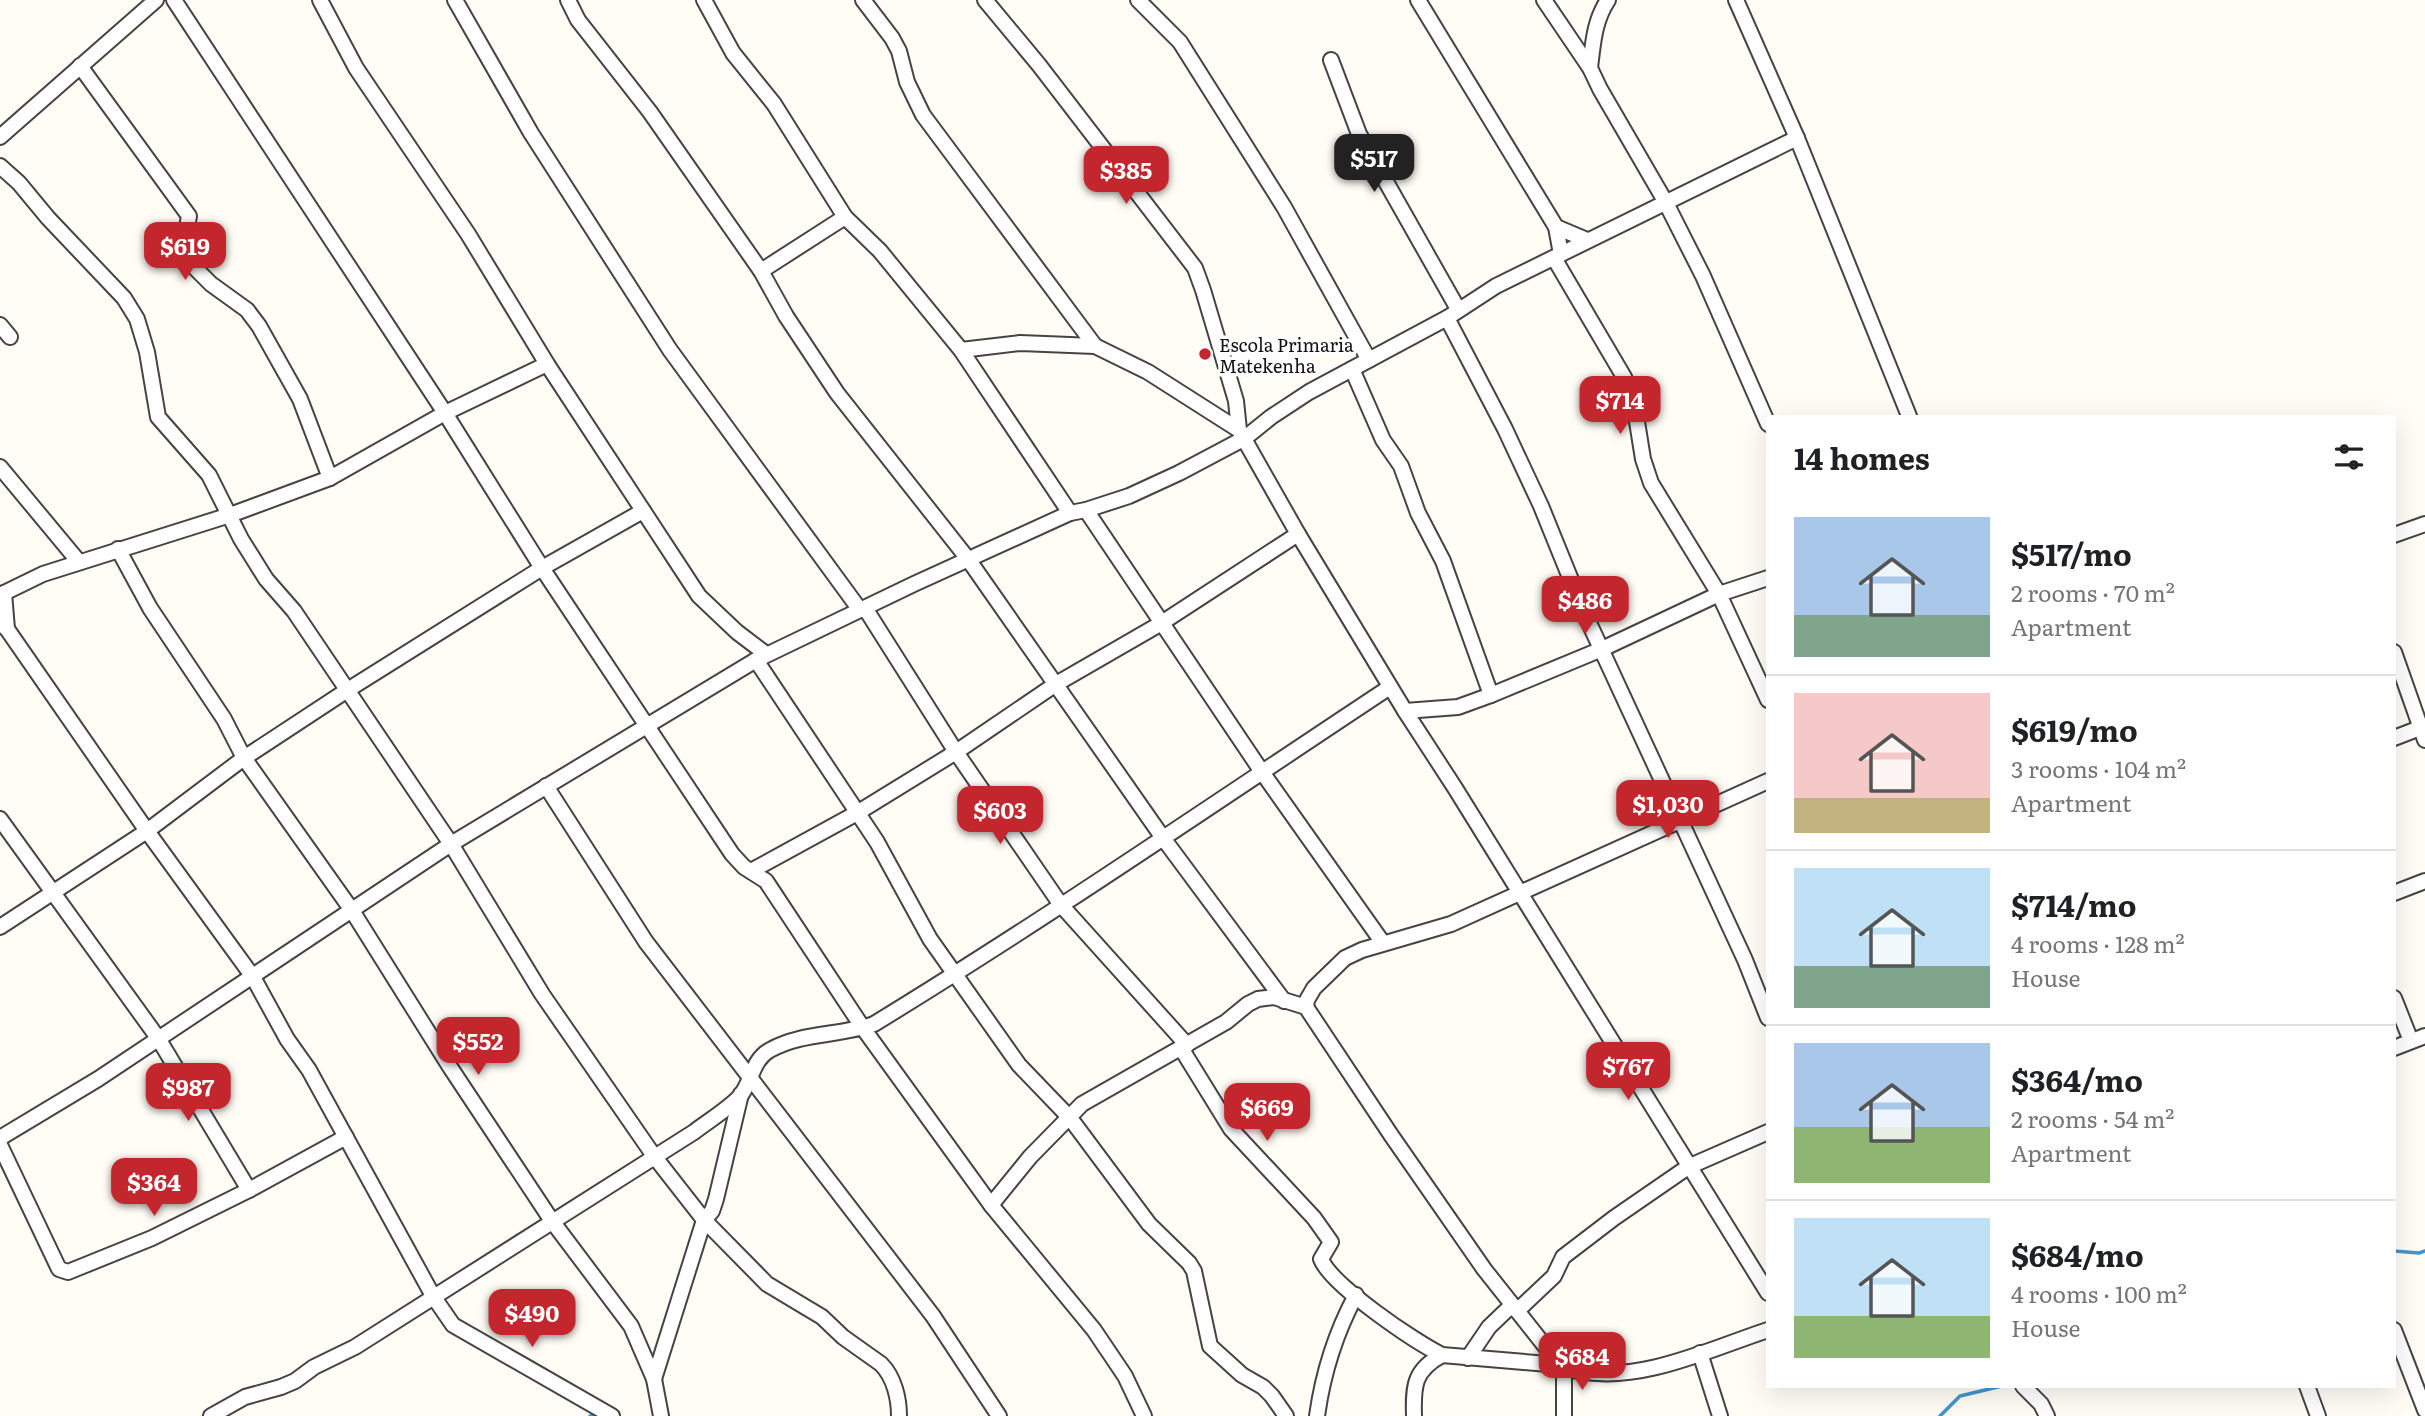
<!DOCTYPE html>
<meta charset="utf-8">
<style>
body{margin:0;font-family:Literata,serif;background:#f2f2f2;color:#202124;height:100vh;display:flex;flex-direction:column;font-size:26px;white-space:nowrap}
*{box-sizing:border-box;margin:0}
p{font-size:23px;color:#757577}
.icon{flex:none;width:38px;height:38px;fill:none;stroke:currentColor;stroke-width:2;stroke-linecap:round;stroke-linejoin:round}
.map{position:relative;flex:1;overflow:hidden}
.sheet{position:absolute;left:1766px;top:415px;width:630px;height:973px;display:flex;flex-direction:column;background:#fff;border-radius:0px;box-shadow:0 7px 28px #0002}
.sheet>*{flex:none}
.price{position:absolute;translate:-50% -60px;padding:0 16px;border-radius:14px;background:#c4262e;color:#fff;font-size:23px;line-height:46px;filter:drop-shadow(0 2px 4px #0008)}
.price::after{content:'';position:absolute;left:50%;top:42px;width:21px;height:16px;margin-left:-10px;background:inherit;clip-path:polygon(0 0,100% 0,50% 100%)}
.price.on{background:#222;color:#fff}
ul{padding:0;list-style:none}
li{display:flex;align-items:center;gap:21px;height:175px;padding:0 28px}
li+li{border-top:2px solid #e0e0e0}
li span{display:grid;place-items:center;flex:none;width:196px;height:140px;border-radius:0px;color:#555}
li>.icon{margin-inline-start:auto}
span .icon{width:84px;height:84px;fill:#fffc;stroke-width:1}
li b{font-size:30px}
h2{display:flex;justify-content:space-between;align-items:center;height:84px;padding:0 28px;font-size:30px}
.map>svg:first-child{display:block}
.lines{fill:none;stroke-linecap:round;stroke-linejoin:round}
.stream{stroke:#3f96cf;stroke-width:3.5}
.minor-casing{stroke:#444;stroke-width:18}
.minor{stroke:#fff;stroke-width:14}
.poi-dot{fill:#c4262e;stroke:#fff;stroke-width:2.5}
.labels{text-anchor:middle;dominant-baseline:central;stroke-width:7;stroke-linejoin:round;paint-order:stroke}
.poi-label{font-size:18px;fill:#111;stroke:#fff;text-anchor:start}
</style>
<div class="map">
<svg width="2425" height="1416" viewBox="0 0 2425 1416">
<rect width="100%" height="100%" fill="#fffdf5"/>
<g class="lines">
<g class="stream">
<polyline points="2394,1251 2419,1253 2425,1251"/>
<polyline points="590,1416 592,1416"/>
<polyline points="1940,1416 1960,1396 2002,1386"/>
</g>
<defs>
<g id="minor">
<polyline points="174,0 445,413 542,568 732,854 744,867 766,881 863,1028 991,1205 1094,1330 1125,1376 1144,1416"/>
<polyline points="320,0 356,68 468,234 547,364 699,596 737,632 766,654"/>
<polyline points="455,0 531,133 670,350 860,610"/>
<polyline points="568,0 578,20 650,112 761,271 786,316 837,393 968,559 1163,838 1284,1001"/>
<polyline points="704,0 733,53 774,104 845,217 880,251 961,350 1070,513"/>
<polyline points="863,0 892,38 899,51 907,82 923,115 1095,346"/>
<polyline points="985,0 1039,65 1195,268 1203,290 1236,401 1239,430"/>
<polyline points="1138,0 1180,42 1284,207 1369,360"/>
<polyline points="1418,0 1556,227 1561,254"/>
<polyline points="1544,0 1590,68 1600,89 1665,201 1703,276 1768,424"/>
<polyline points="1736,0 1797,138 1909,416"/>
<polyline points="1331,60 1359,134 1458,309"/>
<polyline points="80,66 189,216 186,233 191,264 211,284 247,310 259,326 300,399 330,478"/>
<path d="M 1590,68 C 1593,44 1594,21 1608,0"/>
<polyline points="0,137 156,0"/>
<polyline points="0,166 19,183 48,218 124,298 137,319 147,352 158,417 209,475 241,539 266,579 294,611 451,844 542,994 654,1156 704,1220 654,1379"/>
<polyline points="1556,227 1587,240"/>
<polyline points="1554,258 1624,377 1634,403 1643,459 1651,483 1719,594 1768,700"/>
<polyline points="761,271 845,217"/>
<polyline points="1447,318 1505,429 1541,506 1584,612 1745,960 1768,1018"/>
<polyline points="0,325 10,337"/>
<polyline points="961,350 1020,343 1095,346 1148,372 1239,430 1298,534 1405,711 1455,788 1768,1293"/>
<polyline points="1352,369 1383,440 1401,466 1418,513 1443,561 1491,695"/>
<polyline points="0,467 79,562"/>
<polyline points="1086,510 1262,772 1383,943"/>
<polyline points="2394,535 2425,524"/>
<polyline points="118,549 150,608 224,719 244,758 351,909 450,1067 552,1221 631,1326 654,1379 661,1416"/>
<polyline points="4,593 7,629"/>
<polyline points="0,595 43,574 230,515 330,478 445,413 547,364"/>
<polyline points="865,608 956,752 1061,905 1187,1045"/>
<polyline points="0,623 7,629 147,831 253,977 287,1039 309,1070 433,1296 453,1325 612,1416"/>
<polyline points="2394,652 2425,740"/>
<polyline points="756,660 877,842 930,939 1019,1065 1070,1118 1149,1224 1189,1263 1194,1271 1210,1346 1242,1375 1263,1387 1272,1396 1286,1416"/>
<polyline points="1405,711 1458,707 1491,695 1602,649 1719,594 1768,578"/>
<polyline points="2394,738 2425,726"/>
<polyline points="546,786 646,942 933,1316 999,1416"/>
<polyline points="0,819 158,1038 249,1190"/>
<polyline points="751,871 857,813 956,752 1056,684 1160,624 1298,534"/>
<polyline points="2394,893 2425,881"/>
<polyline points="0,927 147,831 244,758 346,691 542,568 643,511"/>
<polyline points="2394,998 2411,1041"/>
<polyline points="1306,1007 1307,1000 1314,988 1345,958 1362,950 1451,924 1768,781"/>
<path d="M 1181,1048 L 1231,1129 L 1314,1218 L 1331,1242 L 1321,1259 C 1331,1285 1415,1342 1442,1355 L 1560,1365 C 1566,1370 1573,1370 1580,1371 C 1641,1383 1710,1349 1768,1330"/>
<polyline points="2394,1048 2425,1036"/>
<path d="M 741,1094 L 716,1199 L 712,1211 L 704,1220 L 767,1284 L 822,1317 L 843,1337 L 881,1364 C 894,1377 899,1398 899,1416"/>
<polyline points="0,1138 98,1079 451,844 756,660 914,584 1070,513 1086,510 1129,496 1179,473 1245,438 1271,417 1309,392 1447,318 1496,286 1797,138"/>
<polyline points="0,1145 59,1269 68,1272 152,1238 249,1190 346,1137"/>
<polyline points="991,1205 1030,1157 1082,1104 1226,1022 1248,1004 1258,999 1274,997 1306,1007 1391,1135 1484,1269 1560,1365"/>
<polyline points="1517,1311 1554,1276 1563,1257 1614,1218 1688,1167 1768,1132"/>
<polyline points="2394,1330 2425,1410"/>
<polyline points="1700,1353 1720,1416"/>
<polyline points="1468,1358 1489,1327 1512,1305"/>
<polyline points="1564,1369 1564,1416"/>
<polyline points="2023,1386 2041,1404 2047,1416"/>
<polyline points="2307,1386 2318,1416"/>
<path d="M 211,1416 L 245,1397 L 281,1387 L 295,1381 L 314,1367 L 355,1347 L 694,1132 C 708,1121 730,1108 741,1095 C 752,1081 752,1060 770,1050 C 802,1032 840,1036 874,1024 C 1049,917 1219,800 1390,687"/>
<path d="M 1317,1416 C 1323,1373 1335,1334 1356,1295"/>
<path d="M 1414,1416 C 1413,1386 1414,1370 1442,1355"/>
</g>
</defs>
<use href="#minor" class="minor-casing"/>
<use href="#minor" class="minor"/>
</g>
<circle class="poi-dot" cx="1205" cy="354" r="7"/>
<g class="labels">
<g class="poi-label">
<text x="1219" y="344">Escola Primaria<tspan x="1219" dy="21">Matekenha</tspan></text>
</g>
</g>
</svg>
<b class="price on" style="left:1374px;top:194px">$517</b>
<b class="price" style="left:1126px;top:206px">$385</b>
<b class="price" style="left:185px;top:282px">$619</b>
<b class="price" style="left:1620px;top:436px">$714</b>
<b class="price" style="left:1585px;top:636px">$486</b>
<b class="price" style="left:1668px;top:840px">$1,030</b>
<b class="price" style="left:1000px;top:846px">$603</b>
<b class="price" style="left:478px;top:1077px">$552</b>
<b class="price" style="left:1628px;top:1102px">$767</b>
<b class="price" style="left:188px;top:1123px">$987</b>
<b class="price" style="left:1267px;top:1143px">$669</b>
<b class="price" style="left:154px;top:1218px">$364</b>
<b class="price" style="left:532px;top:1349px">$490</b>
<b class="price" style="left:1582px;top:1392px">$684</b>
<section class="sheet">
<h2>14 homes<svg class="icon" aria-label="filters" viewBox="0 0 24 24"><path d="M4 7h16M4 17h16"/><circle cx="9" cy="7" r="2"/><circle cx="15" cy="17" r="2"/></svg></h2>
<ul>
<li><span style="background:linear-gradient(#a9c7e8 70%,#7fa58c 0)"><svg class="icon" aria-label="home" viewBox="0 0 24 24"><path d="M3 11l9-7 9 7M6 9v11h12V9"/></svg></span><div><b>$517/mo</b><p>2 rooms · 70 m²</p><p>Apartment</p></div></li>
<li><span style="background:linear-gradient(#f6c9c9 75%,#c2b280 0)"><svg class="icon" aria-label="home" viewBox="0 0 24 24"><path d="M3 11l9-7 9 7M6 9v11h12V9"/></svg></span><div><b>$619/mo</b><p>3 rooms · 104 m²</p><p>Apartment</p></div></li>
<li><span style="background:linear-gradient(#bfe0f5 70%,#7fa58c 0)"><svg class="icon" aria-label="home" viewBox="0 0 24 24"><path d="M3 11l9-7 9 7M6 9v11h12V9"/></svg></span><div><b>$714/mo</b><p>4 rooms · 128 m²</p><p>House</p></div></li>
<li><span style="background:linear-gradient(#a9c7e8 60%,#8fb573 0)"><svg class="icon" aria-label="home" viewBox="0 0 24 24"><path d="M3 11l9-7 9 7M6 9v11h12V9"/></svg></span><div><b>$364/mo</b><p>2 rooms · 54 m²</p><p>Apartment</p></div></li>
<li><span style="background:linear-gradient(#bfe0f5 70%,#8fb573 0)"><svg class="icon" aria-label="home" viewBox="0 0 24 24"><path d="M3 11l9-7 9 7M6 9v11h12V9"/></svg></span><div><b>$684/mo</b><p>4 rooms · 100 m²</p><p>House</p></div></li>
</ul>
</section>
</div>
